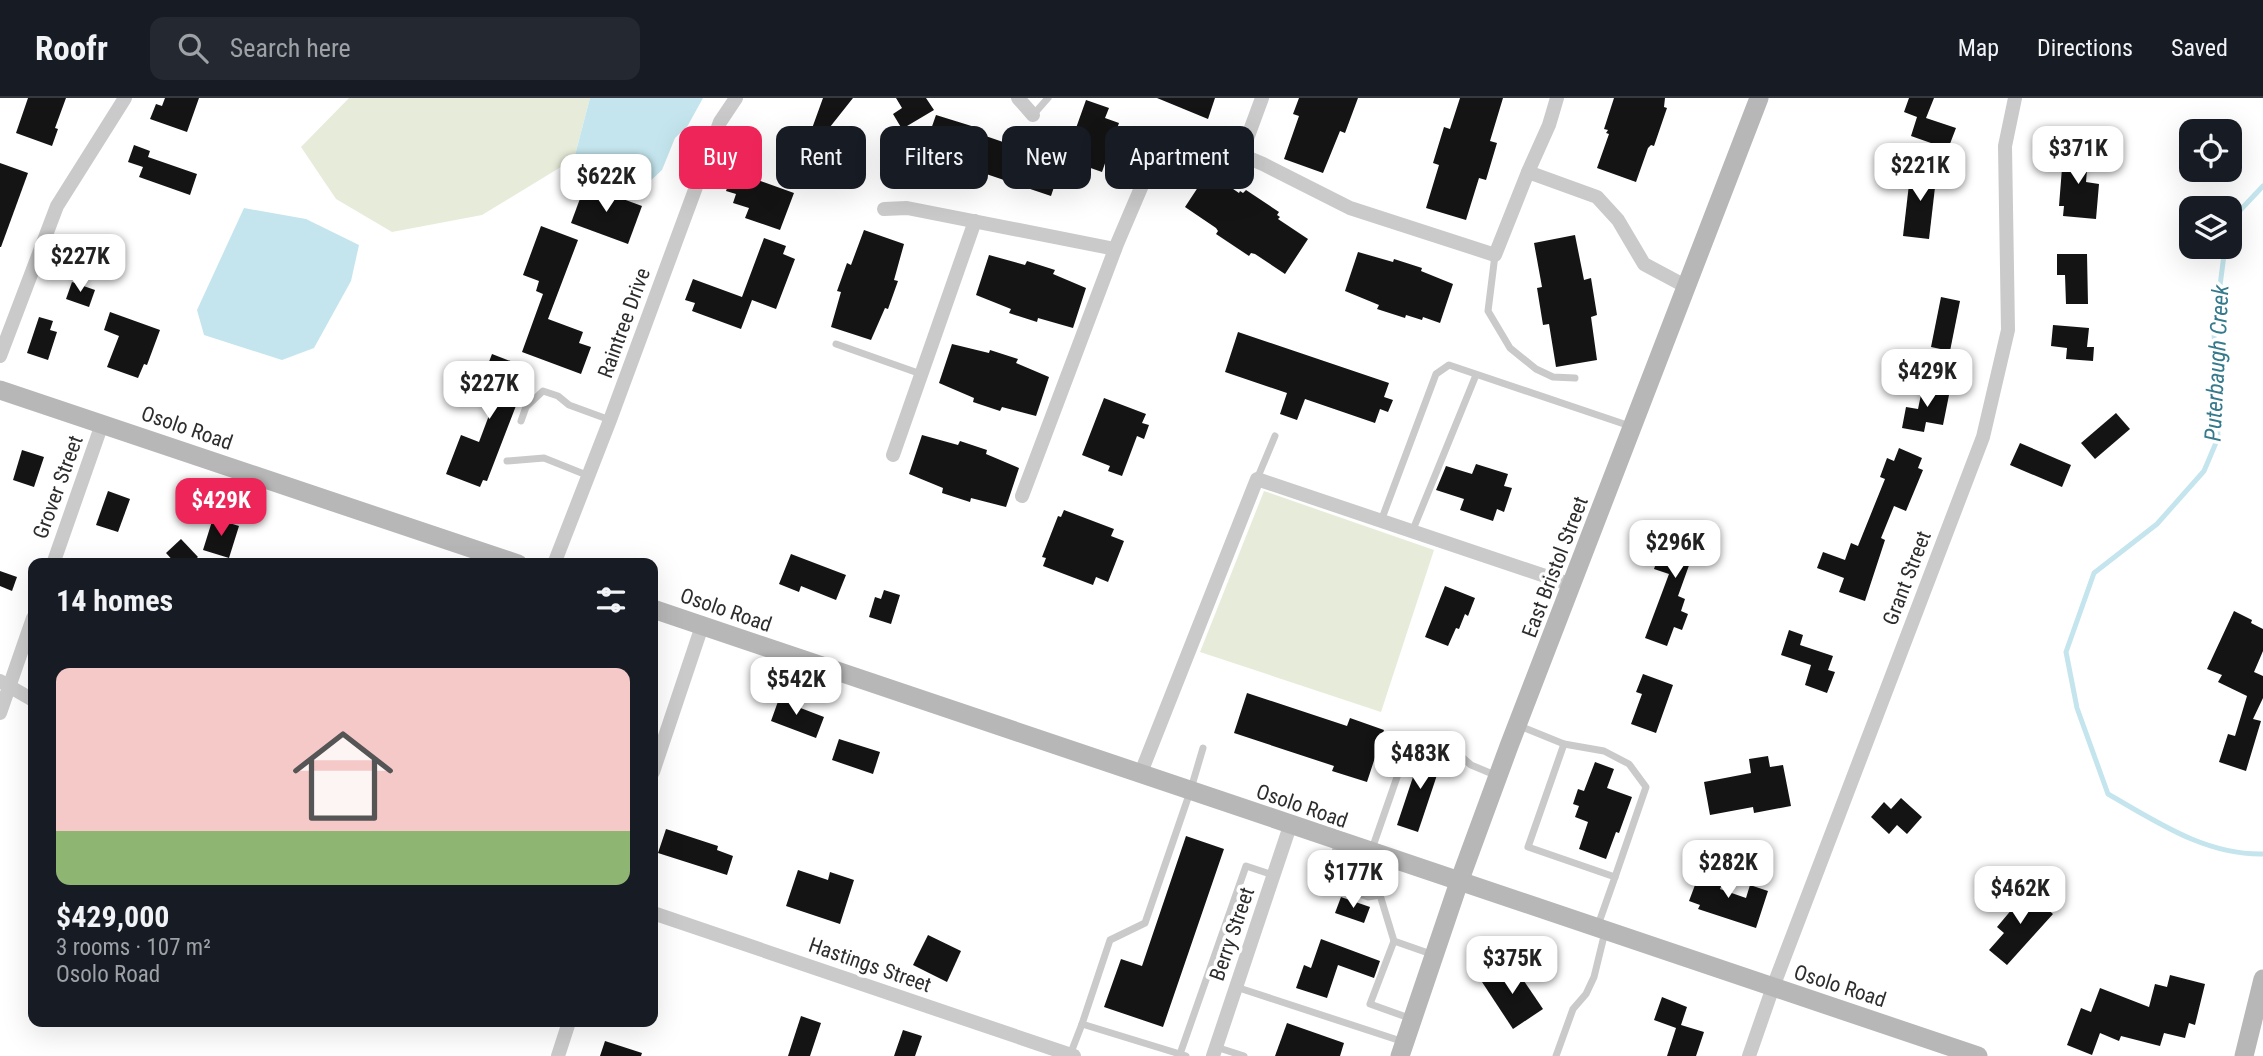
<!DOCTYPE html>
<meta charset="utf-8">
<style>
body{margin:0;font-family:"Roboto Condensed",sans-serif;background:#242831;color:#f1f3f6;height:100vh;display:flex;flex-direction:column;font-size:26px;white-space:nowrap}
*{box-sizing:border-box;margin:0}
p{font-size:23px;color:#9ea1a6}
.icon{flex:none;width:38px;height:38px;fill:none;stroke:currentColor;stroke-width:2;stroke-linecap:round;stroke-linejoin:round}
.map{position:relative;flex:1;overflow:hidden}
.details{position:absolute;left:28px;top:460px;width:630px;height:469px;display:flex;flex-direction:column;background:#171b24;border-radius:14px;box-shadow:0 7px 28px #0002}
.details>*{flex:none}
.banner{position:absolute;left:679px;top:28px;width:665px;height:63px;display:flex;gap:14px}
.controls{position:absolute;left:2179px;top:21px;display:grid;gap:14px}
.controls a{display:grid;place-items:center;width:63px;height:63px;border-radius:14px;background:#171b24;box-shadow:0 7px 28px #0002;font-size:35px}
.price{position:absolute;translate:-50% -60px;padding:0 16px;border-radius:14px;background:#fff;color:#222;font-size:23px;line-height:46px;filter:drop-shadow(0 2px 4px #0008)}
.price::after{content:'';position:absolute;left:50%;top:42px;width:21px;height:16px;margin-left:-10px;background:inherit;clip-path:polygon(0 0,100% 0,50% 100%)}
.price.current{background:#ee2559;color:#fff}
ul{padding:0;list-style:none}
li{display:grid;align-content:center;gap:14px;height:371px;padding:0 28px}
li+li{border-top:2px solid #363941}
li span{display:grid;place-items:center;height:217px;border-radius:14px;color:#555}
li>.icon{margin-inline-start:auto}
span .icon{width:126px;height:126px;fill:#fffc;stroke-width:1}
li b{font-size:30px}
h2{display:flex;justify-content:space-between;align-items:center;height:84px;padding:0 28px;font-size:30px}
.pill{padding:0 24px;border-radius:14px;background:#171b24;box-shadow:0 7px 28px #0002;font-size:24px;line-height:63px}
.pill.current{background:#ee2559;color:#fff}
header{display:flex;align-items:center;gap:42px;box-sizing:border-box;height:98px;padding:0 35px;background:#171b24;border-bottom:2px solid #363941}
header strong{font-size:33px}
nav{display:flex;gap:38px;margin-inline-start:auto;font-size:24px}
.search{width:490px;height:63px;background:#242831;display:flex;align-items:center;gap:18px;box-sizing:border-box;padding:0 24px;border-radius:14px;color:#9ea1a6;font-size:26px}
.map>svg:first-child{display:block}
.green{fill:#e7ecda}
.water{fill:#c4e5ed}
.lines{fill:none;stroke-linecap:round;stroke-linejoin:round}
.stream{stroke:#c4e5ed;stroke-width:5}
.building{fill:#141414}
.lane{stroke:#cacaca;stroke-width:7}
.street{stroke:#cacaca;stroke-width:14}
.secondary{stroke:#b7b7b7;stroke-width:19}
.labels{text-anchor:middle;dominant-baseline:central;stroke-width:7;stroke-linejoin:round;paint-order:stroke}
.street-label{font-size:21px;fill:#2d2d2d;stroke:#fff}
.water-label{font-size:23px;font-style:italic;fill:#357a8c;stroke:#fff}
</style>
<header>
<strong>Roofr</strong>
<div class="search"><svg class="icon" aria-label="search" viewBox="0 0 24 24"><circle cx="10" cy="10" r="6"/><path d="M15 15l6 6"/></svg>Search here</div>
<nav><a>Map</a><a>Directions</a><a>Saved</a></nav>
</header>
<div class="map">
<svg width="2263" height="958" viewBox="0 0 2263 958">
<rect width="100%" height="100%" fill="#fff"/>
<g class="green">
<polygon points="349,0 590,0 574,61 482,117 392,134 336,101 301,49"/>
<polygon points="1264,393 1434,452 1381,614 1200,554"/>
</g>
<g class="water">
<polygon points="590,0 703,0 687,29 675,40 662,72 647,86 610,75 574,61"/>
<polygon points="244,110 306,121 359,147 351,183 314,250 282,262 204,237 197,212"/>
</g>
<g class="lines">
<g class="stream">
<polyline points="2230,123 2263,88"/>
<path d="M 2225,149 L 2214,234 L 2218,340 L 2204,373 L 2157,426 L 2094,475 L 2066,554 L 2077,610 L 2108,696 C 2157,724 2205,757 2263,756"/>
</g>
</g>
<g class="building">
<polygon points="28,0 66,0 55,30 58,31 52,48 16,35"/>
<polygon points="165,0 199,0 187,34 150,21 156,6 162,8"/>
<polygon points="823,0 853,0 830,29 845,33 825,90 789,78 800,45 806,47"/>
<polygon points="896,0 926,0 934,12 902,31 893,16 902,10"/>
<polygon points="1157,0 1215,0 1208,21"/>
<polygon points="1299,0 1358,0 1345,35 1340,33 1323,75 1284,61 1299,18 1293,16"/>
<polygon points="1460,0 1503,0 1490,43 1497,45 1486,82 1479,80 1466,122 1426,110 1439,67 1433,65 1444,29 1450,31"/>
<polygon points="1614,0 1665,0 1664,9 1667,10 1654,48 1651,47 1648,50 1636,84 1597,70 1609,36 1606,35 1608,32 1604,31"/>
<polygon points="1909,0 1934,0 1926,20 1956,30 1948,51 1911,38 1917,19 1904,14"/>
<polygon points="1086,2 1109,10 1105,20 1119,25 1102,74 1065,61"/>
<polygon points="936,17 978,30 977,35 1003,44 1005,39 1064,59 1051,98 933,58 939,41 929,37"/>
<polygon points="2069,46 2089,48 2086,84 2099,86 2096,121 2063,118 2064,108 2059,108 2062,70 2067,70"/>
<polygon points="134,47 150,53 148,59 197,76 190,97 139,79 143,69 128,64"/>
<polygon points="0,65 28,75 1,149 0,149"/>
<polygon points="1911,69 1937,72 1929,141 1903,138"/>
<polygon points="733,73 794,95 780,132 745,120 749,110 733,105 736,96 726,93"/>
<polygon points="1208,74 1239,95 1240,93 1243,95 1246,92 1279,114 1277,117 1280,119 1278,121 1308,141 1285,176 1255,156 1251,155 1249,158 1216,136 1218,133 1216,130 1185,109"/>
<polygon points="585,87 642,108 628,146 571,125"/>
<polygon points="541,128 578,142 548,221 583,234 579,245 591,249 581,276 522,254 543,196 536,193 539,183 523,177"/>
<polygon points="864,132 904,146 894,182 898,183 888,211 885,210 871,242 831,229 841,194 837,193 847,165 851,167"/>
<polygon points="1575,137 1584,182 1591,180 1597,217 1591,219 1597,262 1556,269 1549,226 1543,227 1537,190 1542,189 1534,145"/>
<polygon points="764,140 786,148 783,156 795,161 776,211 752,202 741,231 692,213 695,205 685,202 693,181 742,199"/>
<polygon points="1358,154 1393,164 1394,161 1422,170 1421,173 1453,186 1440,225 1423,219 1422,222 1406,217 1405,220 1377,211 1379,207 1345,193"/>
<polygon points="2057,156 2087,156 2088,206 2066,206 2065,177 2057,177"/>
<polygon points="989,157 1025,167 1027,163 1055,172 1053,176 1086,190 1073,230 1038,220 1037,224 1009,215 1011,211 976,197"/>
<polygon points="72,184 95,192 89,209 66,201"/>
<polygon points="1941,199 1960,203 1950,253 1931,249"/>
<polygon points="110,214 160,232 147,267 144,266 138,280 107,269 119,238 104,232"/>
<polygon points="39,219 53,223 50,232 57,234 48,262 27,255"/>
<polygon points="2053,227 2089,230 2087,249 2094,249 2093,263 2066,261 2067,250 2051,248"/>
<polygon points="1238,234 1389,285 1384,299 1393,302 1388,314 1380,311 1375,325 1305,301 1297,322 1280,316 1287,295 1225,274"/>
<polygon points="952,246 989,255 990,252 1018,261 1016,265 1049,279 1036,318 1002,309 1000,313 973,304 974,300 939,285"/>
<polygon points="492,256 526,269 519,286 524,287 487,383 483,382 480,389 446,376 461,337 479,344 491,312 473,305"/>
<polygon points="1923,287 1950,292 1943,327 1926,324 1924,334 1902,330 1906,309 1918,311"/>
<polygon points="1104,300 1146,316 1142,325 1149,327 1144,341 1137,338 1122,378 1108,373 1110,368 1082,357"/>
<polygon points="2116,315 2130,331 2095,361 2081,345"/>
<polygon points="922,337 958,347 960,343 987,352 986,356 1019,370 1006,409 971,400 970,404 942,395 943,390 909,376"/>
<polygon points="2020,345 2071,367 2062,389 2010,367"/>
<polygon points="1899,350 1922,360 1918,370 1923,372 1906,413 1894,408 1881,440 1885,442 1865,503 1839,494 1844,480 1817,470 1823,454 1845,462 1851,445 1858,448 1885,381 1880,379 1887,360 1894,363"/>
<polygon points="22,352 44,359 34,389 13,382"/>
<polygon points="1476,366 1508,376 1504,388 1512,390 1504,414 1497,411 1493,423 1460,412 1464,401 1436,392 1446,368 1472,376"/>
<polygon points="108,393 130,401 118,434 96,427"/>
<polygon points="1064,412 1114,431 1111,438 1124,443 1108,484 1096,479 1093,487 1043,468 1046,460 1042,459 1058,418 1061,419"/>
<polygon points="213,420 239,428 229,460 203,452"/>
<polygon points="1678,423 1710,435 1701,462 1692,459 1678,498 1685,501 1681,513 1688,516 1682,532 1674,529 1667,548 1645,540 1669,476 1654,471 1661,450 1667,452"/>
<polygon points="181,441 198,459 190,466 176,466 166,455"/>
<polygon points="791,456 846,477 836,502 801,488 799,494 779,486"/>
<polygon points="0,473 17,479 12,493 0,488"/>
<polygon points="1445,488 1475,500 1468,518 1465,516 1459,531 1456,530 1448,548 1425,539"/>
<polygon points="884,492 900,497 891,526 869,519 875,499 881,501"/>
<polygon points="2234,513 2252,522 2251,525 2263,531 2263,553 2254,574 2263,578 2263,600 2253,621 2261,623 2246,673 2219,664 2228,636 2235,638 2247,598 2218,584 2222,577 2207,571"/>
<polygon points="1789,532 1803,537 1800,547 1833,558 1828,572 1835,574 1827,595 1805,587 1811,567 1781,557"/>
<polygon points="1643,576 1673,587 1656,635 1631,626 1642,596 1636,594"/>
<polygon points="781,595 800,602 798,609 824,619 816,640 771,623"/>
<polygon points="1247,595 1347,628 1350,620 1384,632 1367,684 1332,673 1334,668 1234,635"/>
<polygon points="839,641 880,654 873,676 832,662"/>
<polygon points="1422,652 1443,659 1418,734 1397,727"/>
<polygon points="1768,658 1770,669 1783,667 1791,708 1754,715 1753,709 1710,717 1704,684 1751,675 1749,661"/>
<polygon points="1595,664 1614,671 1607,690 1632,699 1619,735 1616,734 1606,761 1579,751 1588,724 1575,719 1579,708 1573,706 1578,691 1584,693"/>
<polygon points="1901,700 1922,719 1907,736 1897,727 1889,736 1871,719 1884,704 1891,711"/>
<polygon points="666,731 718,748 717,752 733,758 727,777 658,755"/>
<polygon points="1186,738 1224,751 1163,929 1104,909 1121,861 1142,868"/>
<polygon points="1701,771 1725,779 1720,791 1746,800 1750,787 1768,793 1756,830 1698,811 1700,807 1689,803"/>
<polygon points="798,772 828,782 830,774 854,782 840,826 786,808"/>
<polygon points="2023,790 2053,816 2007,867 1989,852 2004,835 1997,829 2018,804 2014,801"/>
<polygon points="1341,799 1370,809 1364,825 1335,815"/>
<polygon points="928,837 961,853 947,884 913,867"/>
<polygon points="1321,841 1380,863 1374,880 1338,867 1327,900 1296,890 1304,867 1311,870"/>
<polygon points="1511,864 1543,911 1513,931 1482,884"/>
<polygon points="2170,877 2205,886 2195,927 2189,925 2185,940 2164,935 2160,948 2121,938 2119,943 2100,935 2092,957 2067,947 2081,910 2091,914 2100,890 2149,909 2155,886 2167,889"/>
<polygon points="1662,899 1687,909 1681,927 1704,934 1696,958 1667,958 1676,930 1654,922"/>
<polygon points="801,918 821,925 810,958 788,958"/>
<polygon points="1287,925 1344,945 1340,958 1275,958"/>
<polygon points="903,932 922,938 915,958 894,958"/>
<polygon points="605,943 642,955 641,958 600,958"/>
</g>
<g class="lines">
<g class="lane">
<polyline points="1033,17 1048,0"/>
<polyline points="1495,157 1488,213 1510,250 1536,271 1553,279 1575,280"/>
<polyline points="836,246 921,276"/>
<polyline points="521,323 526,309 543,293 558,298 569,307 610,322"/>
<polyline points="507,363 544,360 589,378"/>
<polyline points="1257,381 1275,338"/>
<polyline points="1381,423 1436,276 1449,267 1630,328"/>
<polyline points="1412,434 1476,277"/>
<polyline points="1517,627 1564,646 1528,749 1615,779 1597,830"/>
<polyline points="1564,646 1604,653 1629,666 1646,689 1615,779"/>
<polyline points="1338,744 1326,784 1368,799 1380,797"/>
<polyline points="1372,751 1411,639 1455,653 1471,667 1495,677"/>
<polyline points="1394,762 1380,797 1394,843 1434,857"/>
<polyline points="1394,843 1370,906 1412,921"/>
<polyline points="1236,889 1404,944"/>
<polyline points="1082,926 1110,842 1145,825 1190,694 1203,650"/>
<polyline points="1216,949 1244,958"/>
<polyline points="1070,957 1082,926 1180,956"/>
<polyline points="1186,958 1180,956 1246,768 1273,777"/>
<polyline points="1556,958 1573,911 1586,896 1594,879 1605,834"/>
</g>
<g class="street">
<polyline points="1018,0 1033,17"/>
<polyline points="1241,57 1262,0"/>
<polyline points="1528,74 1549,27 1557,0"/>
<polyline points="884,111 907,110 1115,151"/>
<polyline points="0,258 57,108 125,0"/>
<polyline points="893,357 975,123"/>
<polyline points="1022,398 1117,146 1143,85 1168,54 1190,43 1232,53 1263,66 1350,110 1495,157 1528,74 1597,99 1618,122 1644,166 1687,189"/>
<polyline points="53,466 102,326"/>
<polyline points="554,466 610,322 720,24 736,0"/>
<polyline points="0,583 33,602"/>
<polyline points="0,615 33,520"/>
<polyline points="653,674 702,528"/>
<polyline points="1140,677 1257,381 1572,487"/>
<polyline points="653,815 1074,958"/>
<polyline points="558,958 569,924"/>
<polyline points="1213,958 1290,728"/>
<polyline points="1749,958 1773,889 1983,339 2008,232 2005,48 2015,0"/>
</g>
<g class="secondary">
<polyline points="0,292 518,466"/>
<polyline points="653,511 1978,958"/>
<polyline points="1400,958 1459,784 1509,648 1759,0"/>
<polyline points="2244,958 2263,881"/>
</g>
</g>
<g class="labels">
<g class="street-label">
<text transform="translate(624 225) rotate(-70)">Raintree Drive</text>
<text transform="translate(187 330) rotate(19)">Osolo Road</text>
<text transform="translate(58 389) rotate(-70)">Grover Street</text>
<text transform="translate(1555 469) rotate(-69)">East Bristol Street</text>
<text transform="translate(1907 480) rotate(-69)">Grant Street</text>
<text transform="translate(726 512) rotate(19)">Osolo Road</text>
<text transform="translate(1302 708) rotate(19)">Osolo Road</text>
<text transform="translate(1232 836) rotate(-71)">Berry Street</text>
<text transform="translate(870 867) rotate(19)">Hastings Street</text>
<text transform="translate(1840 888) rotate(18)">Osolo Road</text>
</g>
<g class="water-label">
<text transform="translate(2217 265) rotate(-87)">Puterbaugh Creek</text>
</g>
</g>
</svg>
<div class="controls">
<a><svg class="icon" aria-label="locate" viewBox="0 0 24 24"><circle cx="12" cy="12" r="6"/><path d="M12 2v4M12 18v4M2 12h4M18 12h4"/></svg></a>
<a><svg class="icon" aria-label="layers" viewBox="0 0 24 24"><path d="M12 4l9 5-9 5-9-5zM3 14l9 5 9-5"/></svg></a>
</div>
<b class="price" style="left:2078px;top:88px">$371K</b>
<b class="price" style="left:1920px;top:105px">$221K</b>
<b class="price" style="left:606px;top:116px">$622K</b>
<b class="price" style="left:80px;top:196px">$227K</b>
<b class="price" style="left:1927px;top:311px">$429K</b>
<b class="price" style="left:489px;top:323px">$227K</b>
<b class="price current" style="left:221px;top:440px">$429K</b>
<b class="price" style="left:1675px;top:482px">$296K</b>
<b class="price" style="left:796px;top:619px">$542K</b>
<b class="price" style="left:1420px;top:693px">$483K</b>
<b class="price" style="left:1728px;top:802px">$282K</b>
<b class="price" style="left:1353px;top:812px">$177K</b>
<b class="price" style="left:2020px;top:828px">$462K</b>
<b class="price" style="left:1512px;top:898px">$375K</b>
<div class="banner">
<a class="pill current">Buy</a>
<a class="pill">Rent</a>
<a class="pill">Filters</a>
<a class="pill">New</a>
<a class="pill">Apartment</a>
</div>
<section class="details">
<h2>14 homes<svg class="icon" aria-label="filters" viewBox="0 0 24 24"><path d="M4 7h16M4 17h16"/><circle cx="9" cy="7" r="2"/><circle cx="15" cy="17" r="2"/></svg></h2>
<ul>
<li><span style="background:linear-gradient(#f6c9c9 75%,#8fb573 0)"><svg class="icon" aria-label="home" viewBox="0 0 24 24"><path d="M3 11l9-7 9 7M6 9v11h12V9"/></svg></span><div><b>$429,000</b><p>3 rooms · 107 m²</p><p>Osolo Road</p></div></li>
</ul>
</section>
</div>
